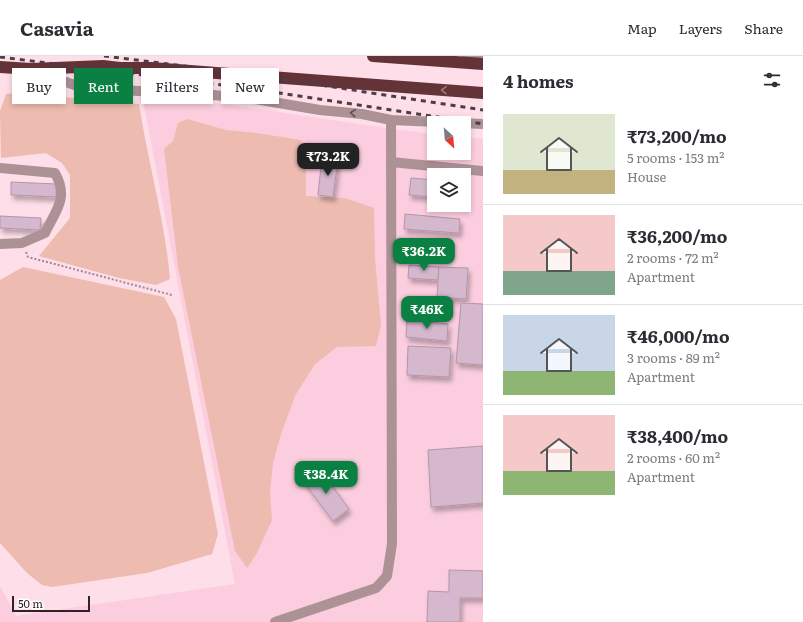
<!DOCTYPE html>
<meta charset="utf-8">
<style>
body{margin:0;font-family:Literata,serif;background:#f2f2f3;color:#2b2b33;height:100vh;display:flex;flex-direction:column;font-size:15px;white-space:nowrap}
*{box-sizing:border-box;margin:0}
p{font-size:13px;color:#7c7c81}
.icon{flex:none;width:22px;height:22px;fill:none;stroke:currentColor;stroke-width:2;stroke-linecap:round;stroke-linejoin:round}
.map{position:relative;flex:1;overflow:hidden}
.sheet{display:flex;flex-direction:column;background:#fff;width:320px}
.sheet>*{flex:none}
.banner{position:absolute;left:12px;top:12px;width:380px;height:36px;display:flex;gap:8px}
.needle{width:26px;rotate:154deg}
.controls{position:absolute;left:427px;top:60px;display:grid;gap:8px}
.controls a{display:grid;place-items:center;width:44px;height:44px;border-radius:0px;background:#fff;box-shadow:0 2px 6px #0003;font-size:20px}
.scale{position:absolute;left:12px;bottom:10px;width:78px;box-sizing:border-box;padding-left:4px;border:2px solid #302227;border-top:0;font-size:11px;line-height:14px;white-space:nowrap;color:#302227;-webkit-text-stroke:3px #fff;paint-order:stroke}
.price{position:absolute;translate:-50% -34px;padding:0 9px;border-radius:8px;background:#0b8043;color:#fff;font-size:13px;line-height:26px;filter:drop-shadow(0 1px 2px #0008)}
.price::after{content:'';position:absolute;left:50%;top:24px;width:12px;height:9px;margin-left:-6px;background:inherit;clip-path:polygon(0 0,100% 0,50% 100%)}
.price.selected{background:#222;color:#fff}
ul{padding:0;list-style:none}
li{display:flex;align-items:center;gap:12px;height:100px;padding:0 20px}
li+li{border-top:1px solid #e1e1e2}
li span{display:grid;place-items:center;flex:none;width:112px;height:80px;border-radius:0px;color:#555}
li>.icon{margin-inline-start:auto}
span .icon{width:48px;height:48px;fill:#fffc;stroke-width:1}
li b{font-size:17px}
h2{display:flex;justify-content:space-between;align-items:center;height:48px;padding:0 20px;font-size:17px}
.pill{padding:0 14px;border-radius:0px;background:#fff;box-shadow:0 2px 6px #0003;font-size:14px;line-height:36px}
.pill.selected{background:#0b8043;color:#fff}
header{display:flex;align-items:center;gap:24px;box-sizing:border-box;height:56px;padding:0 20px;background:#fff;border-bottom:1px solid #e1e1e2}
header strong{font-size:19px}
nav{display:flex;gap:22px;margin-inline-start:auto;font-size:14px}
main{display:flex;flex:1;min-height:0}
.map>svg:first-child{display:block}
.built{fill:#fbcdde;fill-rule:evenodd}
.green{fill:#edbbaf}
.building{fill:#d5b7ce;stroke:#b396ab;filter:url(#shadow)}
.lines{fill:none;stroke-linecap:round;stroke-linejoin:round}
.path{stroke:#a08891;stroke-width:2;stroke-dasharray:2 2;stroke-linecap:butt}
.minor{stroke:#ac9294;stroke-width:10}
.highway{stroke:#633338;stroke-width:12}
.rail{stroke:#4e3e44;stroke-width:3;stroke-dasharray:5 5;stroke-linecap:butt}
.oneway{stroke:#9a7a7e}
.oneway2{stroke:#624f53}
</style>
<header>
<strong>Casavia</strong>
<nav><a>Map</a><a>Layers</a><a>Share</a></nav>
</header>
<main>
<div class="map">
<svg width="483" height="566" viewBox="0 0 483 566">
<defs>
<filter id="shadow"><feDropShadow dx="2.5" dy="4.5" stdDeviation="2" flood-color="#0004"/></filter>
</defs>
<rect width="100%" height="100%" fill="#fddee9"/>
<path class="built" d="M 143,44 L 225,48 L 391,73 L 434,78 L 434,97 L 464,97 L 464,81 L 483,83 L 483,566 L 0,566 L 0,530 L 16,560 L 235,528 ZM 434,119 L 464,119 L 464,149 L 434,149 Z"/>
<g class="green">
<path d="M 26,36 L 80,43 L 139,48 C 148,106 165,165 170,223 L 156,229 L 119,222 L 39,200 L 70,162 L 70,119 L 62,107 L 46,97 L 1,102 L 0,55 L 6,38 Z"/>
<polygon points="187,63 226,74 256,77 301,84 306,108 306,140 345,142 374,152 375,202 381,270 376,290 337,291 315,308 296,338 281,378 273,407 270,436 272,464 257,497 247,512 235,495 178,210 164,93 173,85 178,67"/>
<polygon points="23,211 164,241 176,263 218,478 212,498 147,517 52,531 42,529 27,517 0,487 0,224"/>
</g>
<g class="building">
<polygon points="322,101 338,103 333,141 318,139"/>
<polygon points="411,122 434,124 434,141 409,139"/>
<polygon points="11,126 57,128 56,141 11,139"/>
<polygon points="405,158 460,163 459,177 404,173"/>
<polygon points="0,160 41,162 40,174 0,172"/>
<polygon points="409,209 439,211 438,224 408,222"/>
<polygon points="439,211 468,212 466,243 437,241"/>
<polygon points="461,247 483,248 483,309 456,307"/>
<polygon points="407,264 448,268 447,285 406,281"/>
<polygon points="408,290 451,292 449,321 407,319"/>
<polygon points="483,390 483,447 431,451 428,394"/>
<polygon points="320,413 349,453 333,465 303,425"/>
<polygon points="449,514 483,515 483,542 460,542 460,566 427,566 428,535 449,536"/>
</g>
<g class="lines">
<polyline class="path" points="26,196 28,201 172,239"/>
<g class="minor">
<polyline points="467,0 466,6 483,1"/>
<polyline points="32,14 83,32 213,39 255,43 320,54 362,58 391,64 483,68"/>
<polyline points="391,106 483,115"/>
<path d="M 0,112 L 55,117 C 69,142 56,154 45,177 L 22,187 L 0,188"/>
<polyline points="275,566 376,532 387,520 392,488 391,64"/>
</g>
<g class="highway">
<polyline points="373,0 483,8"/>
<polyline points="0,11 31,13 103,10 120,12 151,12 483,37"/>
</g>
<g class="rail">
<polyline points="104,0 248,18 483,54"/>
<polyline points="0,1 246,32 483,68"/>
</g>
</g>
<defs><path id="oneway-chevron" d="M-2-3.5L2.5 0L-2 3.5" fill="none" stroke-width="1.6" stroke-linecap="round" stroke-linejoin="round"/></defs>
<use class="oneway" href="#oneway-chevron" transform="translate(444 34) rotate(-176)"/>
<use class="oneway2" href="#oneway-chevron" transform="translate(353 57) rotate(-175)"/>
</svg>
<div class="controls">
<a><svg class="needle" viewBox="-14 -14 28 28"><path d="M0-13l5 13h-10z" fill="#e53935"/><path d="M0 13l5-13h-10z" fill="#7c7c81"/></svg></a>
<a><svg class="icon" aria-label="layers" viewBox="0 0 24 24"><path d="M12 4l9 5-9 5-9-5zM3 14l9 5 9-5"/></svg></a>
</div>
<div class="scale">50 m</div>
<b class="price selected" style="left:328px;top:121px">₹73.2K</b>
<b class="price" style="left:424px;top:216px">₹36.2K</b>
<b class="price" style="left:427px;top:274px">₹46K</b>
<b class="price" style="left:326px;top:439px">₹38.4K</b>
<div class="banner">
<a class="pill">Buy</a>
<a class="pill selected">Rent</a>
<a class="pill">Filters</a>
<a class="pill">New</a>
</div>
</div>
<section class="sheet">
<h2>4 homes<svg class="icon" aria-label="filters" viewBox="0 0 24 24"><path d="M4 7h16M4 17h16"/><circle cx="9" cy="7" r="2"/><circle cx="15" cy="17" r="2"/></svg></h2>
<ul>
<li><span style="background:linear-gradient(#dfe7d0 70%,#c2b280 0)"><svg class="icon" aria-label="home" viewBox="0 0 24 24"><path d="M3 11l9-7 9 7M6 9v11h12V9"/></svg></span><div><b>₹73,200/mo</b><p>5 rooms · 153 m²</p><p>House</p></div></li>
<li><span style="background:linear-gradient(#f6c9c9 70%,#7fa58c 0)"><svg class="icon" aria-label="home" viewBox="0 0 24 24"><path d="M3 11l9-7 9 7M6 9v11h12V9"/></svg></span><div><b>₹36,200/mo</b><p>2 rooms · 72 m²</p><p>Apartment</p></div></li>
<li><span style="background:linear-gradient(#c9d6e8 70%,#8fb573 0)"><svg class="icon" aria-label="home" viewBox="0 0 24 24"><path d="M3 11l9-7 9 7M6 9v11h12V9"/></svg></span><div><b>₹46,000/mo</b><p>3 rooms · 89 m²</p><p>Apartment</p></div></li>
<li><span style="background:linear-gradient(#f6c9c9 70%,#8fb573 0)"><svg class="icon" aria-label="home" viewBox="0 0 24 24"><path d="M3 11l9-7 9 7M6 9v11h12V9"/></svg></span><div><b>₹38,400/mo</b><p>2 rooms · 60 m²</p><p>Apartment</p></div></li>
</ul>
</section>
</main>
